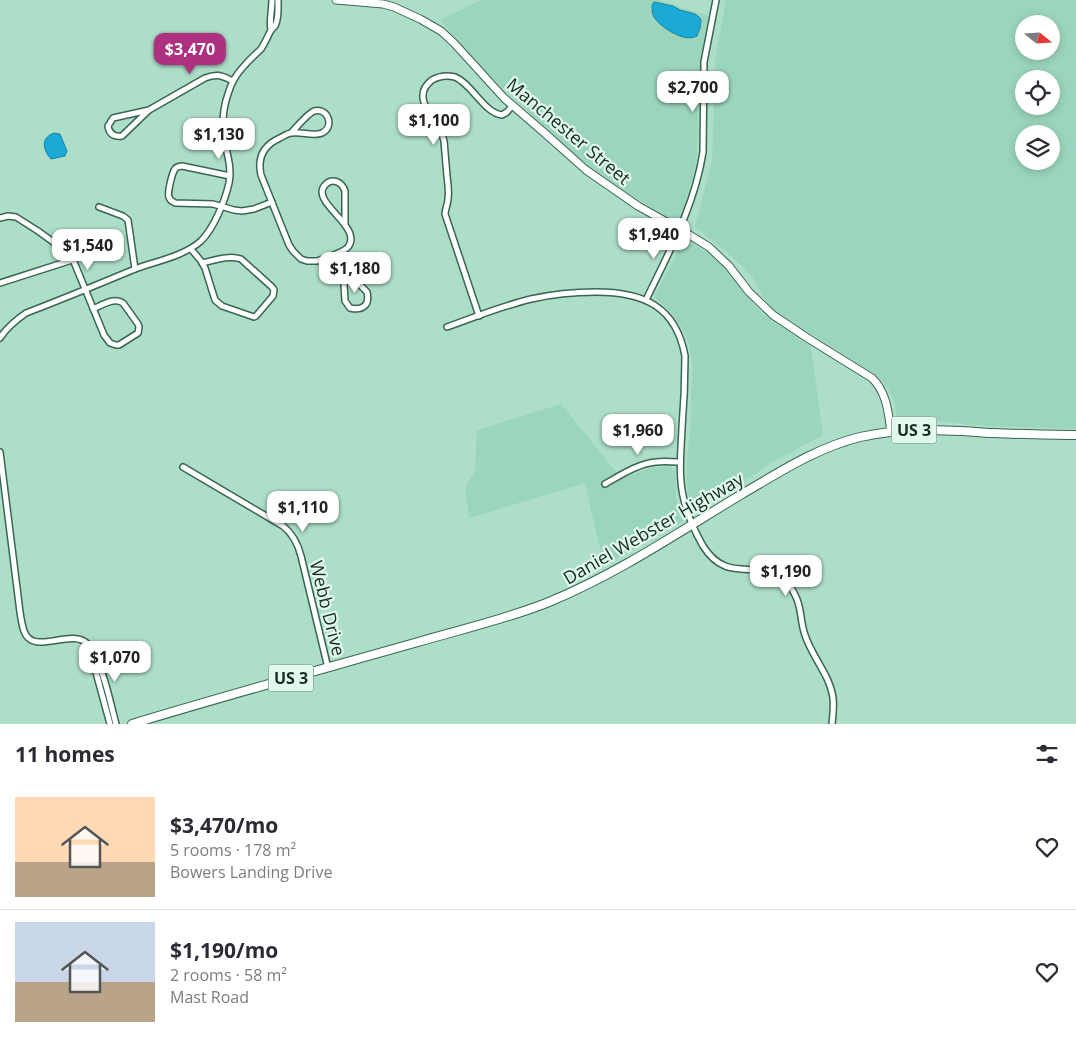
<!DOCTYPE html>
<meta charset="utf-8">
<style>
body{margin:0;font-family:"Open Sans",sans-serif;background:#f7f7f7;color:#2b2b33;height:100vh;display:flex;flex-direction:column;font-size:19px;white-space:nowrap}
*{box-sizing:border-box;margin:0}
p{font-size:16px;color:#7c7c81}
.icon{flex:none;width:28px;height:28px;fill:none;stroke:currentColor;stroke-width:2;stroke-linecap:round;stroke-linejoin:round}
.map{position:relative;height:724px;overflow:hidden}
.drawer{display:flex;flex-direction:column;background:#fff;flex:1}
.drawer>*{flex:none}
.needle{width:32px;rotate:108deg}
.controls{position:absolute;left:1015px;top:15px;display:grid;gap:10px}
.controls a{display:grid;place-items:center;width:45px;height:45px;border-radius:50%;background:#fff;box-shadow:0 2px 8px #0003;font-size:25px}
.price{position:absolute;translate:-50% -42px;padding:0 11px;border-radius:10px;background:#fff;color:#222;font-size:16px;line-height:32px;filter:drop-shadow(0 1px 2px #0008)}
.price::after{content:'';position:absolute;left:50%;top:30px;width:15px;height:11px;margin-left:-8px;background:inherit;clip-path:polygon(0 0,100% 0,50% 100%)}
.price.selected{background:#ae3080;color:#fff}
ul{padding:0;list-style:none}
li{display:flex;align-items:center;gap:15px;height:125px;padding:0 15px}
li+li{border-top:1px solid #e1e1e2}
li span{display:grid;place-items:center;flex:none;width:140px;height:100px;border-radius:0px;color:#555}
li>.icon{margin-inline-start:auto}
span .icon{width:60px;height:60px;fill:#fffc;stroke-width:1}
li b{font-size:21px}
h2{display:flex;justify-content:space-between;align-items:center;height:60px;padding:0 15px;font-size:21px}
.map>svg:first-child{display:block}
.built{fill:#9bd5bc;fill-rule:evenodd}
.water{fill:#1ba9d6;stroke:#1a83a0}
.lines{fill:none;stroke-linecap:round;stroke-linejoin:round}
.street-casing{stroke:#386653;stroke-width:8}
.secondary-casing{stroke:#386653;stroke-width:9}
.primary-casing{stroke:#386653;stroke-width:10}
.street{stroke:#fff;stroke-width:5}
.secondary{stroke:#fff;stroke-width:7}
.primary{stroke:#fff;stroke-width:8}
.labels{text-anchor:middle;dominant-baseline:central;stroke-width:4.5;stroke-linejoin:round;paint-order:stroke}
.shield{fill:#e0f9ed;stroke:#546960;stroke-width:1}
.shield-label{font-size:16px;font-weight:bold;fill:#182b23}
.street-label{font-size:18px;fill:#182b23;stroke:#e0f9ed}
</style>
<div class="map">
<svg width="1076" height="724" viewBox="0 0 1076 724">
<rect width="100%" height="100%" fill="#addec8"/>
<g class="built">
<polygon points="481,0 659,0 708,16 700,62 697,152 695,169 679,224 604,179 576,157 559,139 539,122 479,65 440,20"/>
<path d="M 726,0 L 1076,0 L 1076,429 L 989,426 L 918,420 L 897,421 L 895,403 L 888,388 L 875,374 L 774,310 L 763,297 L 753,278 L 746,270 L 724,250 L 695,227 L 712,161 L 715,60 ZM 1024,24 L 1051,24 L 1051,51 L 1024,51 ZM 1024,79 L 1051,79 L 1051,106 L 1024,106 ZM 1024,134 L 1051,134 L 1051,161 L 1024,161 Z"/>
<polygon points="685,238 717,259 731,273 745,295 763,314 811,347 823,435 771,463 700,510 694,510 690,505 687,485 687,460 691,419 691,393 693,368 689,345 682,328 671,312 654,297"/>
<polygon points="561,404 622,479 650,468 669,466 675,471 676,497 683,521 604,566 585,483 469,518 465,487 475,471 477,430"/>
</g>
<g class="water">
<path d="M 654,2 L 673,6 L 680,10 L 695,14 L 699,17 L 701,20 L 700,28 L 697,36 C 685,43 661,28 654,17 C 652,13 652,10 652,5 Z"/>
<path d="M 54,133 L 60,134 L 67,151 L 65,156 L 51,159 C 43,150 40,138 54,133 Z"/>
</g>
<g class="lines">
<defs>
<g id="street">
<path d="M 271,30 C 269,21 272,10 272,0"/>
<path d="M 149,110 L 113,118 L 108,126 C 109,134 114,137 122,136 L 149,110 L 205,78 C 218,73 222,76 233,81"/>
<path d="M 291,133 C 297,127 307,114 314,111 C 328,107 335,127 322,133 C 313,137 301,131 291,133 C 288,133 284,136 280,138 C 264,145 257,157 261,175 L 289,245 L 293,251 L 301,259 L 307,261 L 317,261 C 324,258 343,253 348,247 C 364,227 309,202 325,185 C 332,177 342,182 345,191 L 345,224"/>
<path d="M 230,176 L 182,166 C 178,167 177,166 175,169 C 172,173 167,194 169,197 C 170,201 172,201 175,203 L 213,204 L 234,210 L 242,211 L 254,209 L 272,202"/>
<polyline points="99,207 123,216 128,220 135,269"/>
<path d="M 0,218 L 8,216 L 16,217 L 38,231 L 67,252 L 74,262 L 104,335 L 110,343 L 116,345 L 119,345 L 138,333 L 139,327 L 138,324 L 123,303 C 114,297 102,305 93,309"/>
<path d="M 191,249 L 201,261 L 205,268 L 215,300 L 222,306 L 254,317 L 256,316 L 273,296 L 274,290 L 272,287 L 241,259 C 229,255 215,260 202,263"/>
<path d="M 339,253 L 343,268 L 367,292 C 370,305 363,311 350,308 L 345,301 L 343,268"/>
<polyline points="0,283 72,260"/>
<path d="M 646,300 C 669,252 695,205 703,152 L 704,62 L 716,0"/>
<path d="M 479,316 L 445,214 C 445,209 448,204 448,199 C 449,192 448,183 447,176 C 446,164 445,153 444,141 C 441,122 407,99 432,80 C 439,76 447,75 455,77 C 472,84 484,113 502,115 L 507,112 L 512,106"/>
<path d="M 447,327 C 475,317 502,306 531,299 C 553,294 573,292 596,292 C 643,292 676,306 685,356 C 685,380 684,404 682,428 C 681,452 678,477 684,500 C 688,516 695,532 703,546 C 727,584 754,559 781,578 C 787,582 792,588 795,595 C 802,607 800,622 805,635 C 812,657 830,675 833,698 C 834,706 833,715 832,724"/>
<path d="M 0,338 C 7,327 16,320 26,313 C 63,299 99,284 135,269 C 157,261 184,256 201,241 C 214,228 225,201 229,183 C 232,167 227,154 224,139 C 222,124 223,108 228,94 C 231,83 237,73 245,65 C 250,59 256,54 261,49 C 265,43 267,38 270,32 C 271,30 273,28 275,26 C 279,19 278,8 278,0"/>
<path d="M 0,452 L 20,612 C 21,619 22,625 24,631 C 33,657 71,627 88,644 C 91,647 91,650 93,654 C 105,673 110,702 116,724"/>
<path d="M 183,467 L 283,526 C 293,534 298,544 301,556 L 328,668"/>
<path d="M 605,484 C 621,475 637,464 656,462 C 664,461 672,462 680,462"/>
<polyline points="93,654 94,665 110,724"/>
</g>
<path id="secondary" d="M 336,0 L 383,4 L 394,7 L 420,19 L 441,31 L 454,43 L 504,98 L 548,136 L 586,170 L 638,206 L 688,234 L 709,247 L 729,266 L 749,292 L 773,315 L 809,339 L 872,378 C 887,393 888,411 891,432"/>
<path id="primary" d="M 132,724 C 227,695 323,669 418,642 C 462,629 507,619 549,602 C 617,574 679,532 742,494 C 780,472 816,448 860,437 C 903,427 946,430 990,433 C 1019,434 1047,435 1076,435"/>
</defs>
<use href="#street" class="street-casing"/>
<use href="#secondary" class="secondary-casing"/>
<use href="#primary" class="primary-casing"/>
<use href="#street" class="street"/>
<use href="#secondary" class="secondary"/>
<use href="#primary" class="primary"/>
</g>
<g class="labels">
<g class="shield">
<rect x="891.5" y="416.5" width="45" height="27" rx="4"/>
<rect x="268.5" y="664.5" width="45" height="27" rx="4"/>
</g>
<g class="shield-label">
<text x="914" y="430">US 3</text>
<text x="291" y="678">US 3</text>
</g>
<g class="street-label">
<text transform="translate(569 131) rotate(40)">Manchester Street</text>
<text transform="translate(653 528) rotate(-30)">Daniel Webster Highway</text>
<text transform="translate(328 608) rotate(76)">Webb Drive</text>
</g>
</g>
</svg>
<div class="controls">
<a><svg class="needle" viewBox="-14 -14 28 28"><path d="M0-13l5 13h-10z" fill="#e53935"/><path d="M0 13l5-13h-10z" fill="#7c7c81"/></svg></a>
<a><svg class="icon" aria-label="locate" viewBox="0 0 24 24"><circle cx="12" cy="12" r="6"/><path d="M12 2v4M12 18v4M2 12h4M18 12h4"/></svg></a>
<a><svg class="icon" aria-label="layers" viewBox="0 0 24 24"><path d="M12 4l9 5-9 5-9-5zM3 14l9 5 9-5"/></svg></a>
</div>
<b class="price selected" style="left:190px;top:75px">$3,470</b>
<b class="price" style="left:693px;top:113px">$2,700</b>
<b class="price" style="left:434px;top:146px">$1,100</b>
<b class="price" style="left:219px;top:160px">$1,130</b>
<b class="price" style="left:654px;top:260px">$1,940</b>
<b class="price" style="left:88px;top:271px">$1,540</b>
<b class="price" style="left:355px;top:294px">$1,180</b>
<b class="price" style="left:638px;top:456px">$1,960</b>
<b class="price" style="left:303px;top:533px">$1,110</b>
<b class="price" style="left:786px;top:597px">$1,190</b>
<b class="price" style="left:115px;top:683px">$1,070</b>
</div>
<section class="drawer">
<h2>11 homes<svg class="icon" aria-label="filters" viewBox="0 0 24 24"><path d="M4 7h16M4 17h16"/><circle cx="9" cy="7" r="2"/><circle cx="15" cy="17" r="2"/></svg></h2>
<ul>
<li><span style="background:linear-gradient(#ffd9b3 65%,#b9a48a 0)"><svg class="icon" aria-label="home" viewBox="0 0 24 24"><path d="M3 11l9-7 9 7M6 9v11h12V9"/></svg></span><div><b>$3,470/mo</b><p>5 rooms · 178 m²</p><p>Bowers Landing Drive</p></div><svg class="icon" aria-label="heart" viewBox="0 0 24 24"><path d="M12 20l-8-8c-3-5 5-10 8-4 3-6 11-1 8 4z"/></svg></li>
<li><span style="background:linear-gradient(#c9d6e8 60%,#b9a48a 0)"><svg class="icon" aria-label="home" viewBox="0 0 24 24"><path d="M3 11l9-7 9 7M6 9v11h12V9"/></svg></span><div><b>$1,190/mo</b><p>2 rooms · 58 m²</p><p>Mast Road</p></div><svg class="icon" aria-label="heart" viewBox="0 0 24 24"><path d="M12 20l-8-8c-3-5 5-10 8-4 3-6 11-1 8 4z"/></svg></li>
</ul>
</section>
